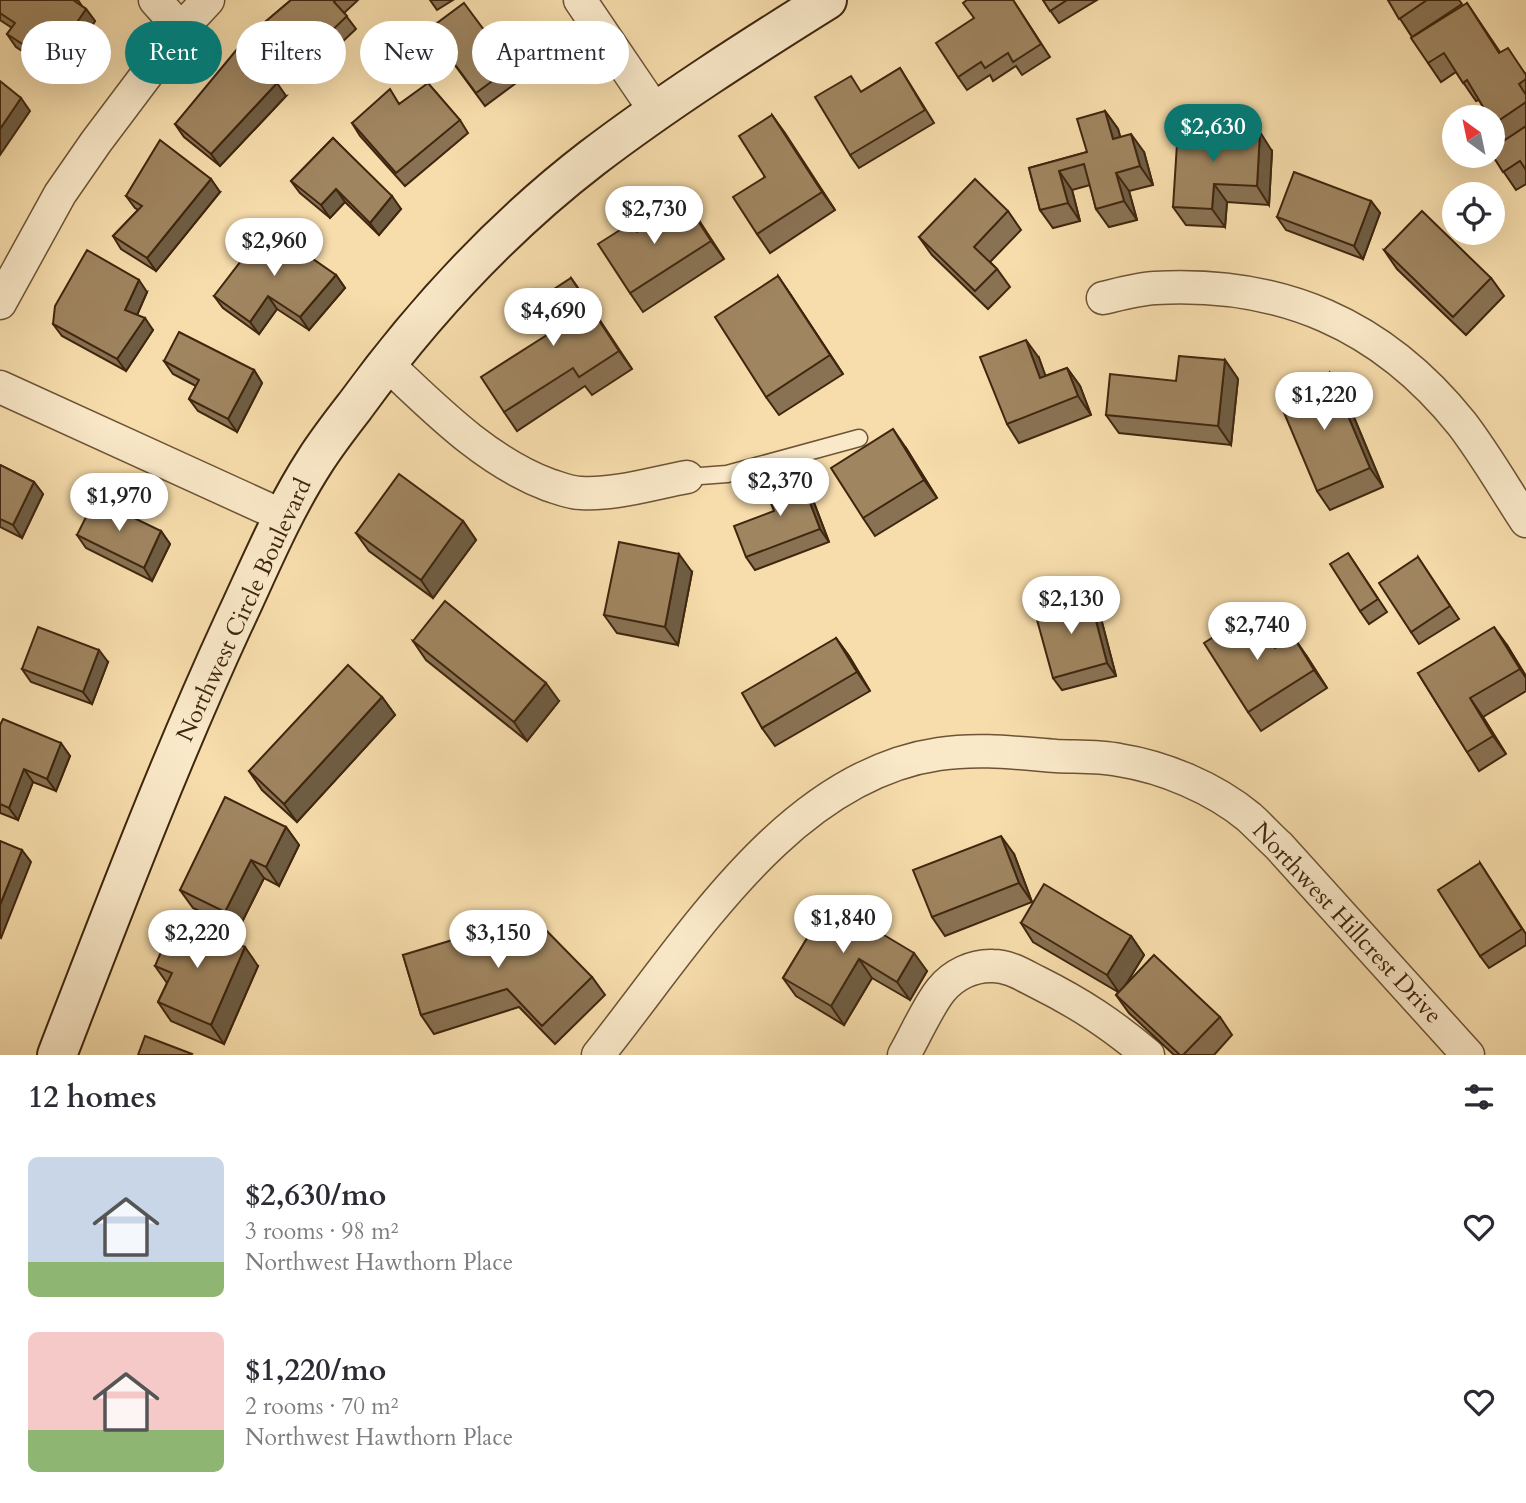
<!DOCTYPE html>
<meta charset="utf-8">
<style>
body{margin:0;font-family:Cardo,serif;background:#f2f2f3;color:#2b2b33;height:100vh;display:flex;flex-direction:column;font-size:26px;white-space:nowrap}
*{box-sizing:border-box;margin:0}
p{font-size:23px;color:#7c7c81}
.icon{flex:none;width:38px;height:38px;fill:none;stroke:currentColor;stroke-width:2;stroke-linecap:round;stroke-linejoin:round}
.map{position:relative;height:1055px;overflow:hidden}
.panel{display:flex;flex-direction:column;background:#fff;flex:1}
.panel>*{flex:none}
.top-card{position:absolute;left:21px;top:21px;width:700px;height:63px;display:flex;gap:14px}
.needle{width:46px;rotate:327deg}
.buttons{position:absolute;left:1442px;top:105px;display:grid;gap:14px}
.buttons a{display:grid;place-items:center;width:63px;height:63px;border-radius:50%;background:#fff;box-shadow:0 7px 28px #0002;font-size:35px}
.price{position:absolute;translate:-50% -60px;padding:0 16px;border-radius:24px;background:#fff;color:#222;font-size:23px;line-height:46px;filter:drop-shadow(0 2px 4px #0008)}
.price::after{content:'';position:absolute;left:50%;top:42px;width:21px;height:16px;margin-left:-10px;background:inherit;clip-path:polygon(0 0,100% 0,50% 100%)}
.price.selected{background:#0f766e;color:#fff}
ul{padding:0;list-style:none}
li{display:flex;align-items:center;gap:21px;height:175px;padding:0 28px}
li span{display:grid;place-items:center;flex:none;width:196px;height:140px;border-radius:10px;color:#555}
li>.icon{margin-inline-start:auto}
span .icon{width:84px;height:84px;fill:#fffc;stroke-width:1}
li b{font-size:30px}
h2{display:flex;justify-content:space-between;align-items:center;height:84px;padding:0 28px;font-size:30px}
.tag{padding:0 24px;border-radius:32px;background:#fff;box-shadow:0 7px 28px #0002;font-size:24px;line-height:63px}
.tag.selected{background:#0f766e;color:#fff}
.map>svg:first-child{display:block}
.lines{fill:none;stroke-linecap:round;stroke-linejoin:round}
.service-casing{stroke:#6d5436;stroke-width:19}
.minor-casing{stroke:#6d5436;stroke-width:35}
.secondary-casing{stroke:#3f260e;stroke-width:42}
.service{stroke:#fae9c9;stroke-width:16}
.minor{stroke:#fae9c9;stroke-width:32}
.secondary{stroke:#fae9c9;stroke-width:38}
.wall{fill:#897253;stroke:#3f260e;stroke-width:2}
.shaded-wall{fill:#6f5d43;stroke:#3f260e;stroke-width:2}
.building{fill:#9f8560;stroke:#3f260e;stroke-width:2}
.labels{text-anchor:middle;dominant-baseline:central;stroke-width:5;stroke-linejoin:round;paint-order:stroke}
.street-label{font-size:24px;fill:#3f260e;stroke:#fae9c9}
</style>
<div class="map">
<svg width="1526" height="1055" viewBox="0 0 1526 1055">
<rect width="100%" height="100%" fill="#f7ddac"/>
<filter id="stains"><feTurbulence type="fractalNoise" baseFrequency=".00286" numOctaves="4"/><feColorMatrix values="0 0 0 0 .2 0 0 0 0 .09 0 0 0 0 .02 0 0 0 .5 -.17"/></filter>
<radialGradient id="worn" r=".72"><stop offset=".6" stop-color="#630" stop-opacity="0"/><stop offset="1" stop-color="#630" stop-opacity=".3"/></radialGradient>
<g class="lines">
<defs>
<polyline id="service" points="687,477 727,474 859,438"/>
<g id="minor">
<polyline points="155,0 181,29"/>
<polyline points="580,0 656,112"/>
<path d="M 1103,298 C 1120,294 1138,289 1155,288 C 1281,281 1382,324 1462,424 C 1485,454 1505,489 1526,521"/>
<polyline points="0,303 60,194 96,142 181,29 208,0"/>
<path d="M 386,363 C 435,409 485,461 549,485 C 559,488 570,493 581,493 C 616,495 653,483 687,477"/>
<polyline points="0,387 283,516"/>
<path d="M 598,1055 C 687,945 786,776 939,754 C 978,748 1017,753 1056,756 C 1076,757 1099,756 1119,760 C 1164,767 1214,788 1249,817 C 1259,826 1269,837 1279,846 L 1468,1055"/>
<path d="M 904,1055 C 915,1036 928,1006 941,990 C 953,975 973,965 993,966 C 1009,966 1023,975 1037,982 C 1081,1004 1111,1024 1148,1055"/>
</g>
<path id="secondary" d="M 57,1055 C 113,910 168,765 233,624 C 259,569 282,512 315,461 C 327,442 341,424 355,406 C 422,314 501,228 592,158 C 667,101 747,50 827,0"/>
</defs>
<use href="#service" class="service-casing"/>
<use href="#minor" class="minor-casing"/>
<use href="#secondary" class="secondary-casing"/>
<use href="#service" class="service"/>
<use href="#minor" class="minor"/>
<use href="#secondary" class="secondary"/>
</g>
<g class="wall">
<polygon points="0,0 78,0 82,6 86,9 95,21 59,75 16,47 7,34 12,28 0,20"/>
<polygon points="291,0 358,0 344,13 356,29 301,81 266,41 258,28"/>
<polygon points="430,0 453,0 437,10"/>
<polygon points="967,0 1013,0 1050,57 1022,75 1016,66 993,81 990,75 967,90 958,77 974,18"/>
<polygon points="1043,0 1097,0 1059,23"/>
<polygon points="1388,0 1459,0 1462,4 1412,37"/>
<polygon points="1467,3 1500,52 1526,74 1526,184 1516,190 1493,156 1506,139 1493,147 1493,117 1485,110 1479,100 1476,101 1456,72 1441,82 1428,63"/>
<polygon points="500,30 531,72 485,106 438,42 490,38"/>
<polygon points="900,68 934,123 859,168 850,155 862,91"/>
<polygon points="286,96 220,166 184,137 175,124"/>
<polygon points="400,103 460,120 468,133 405,186 360,136 352,123"/>
<polygon points="1105,111 1118,129 1120,137 1144,152 1153,185 1129,191 1137,220 1109,227 1096,209 1090,185 1072,190 1080,221 1053,228 1040,210 1029,168 1087,152"/>
<polygon points="772,115 835,210 770,253 757,234"/>
<polygon points="333,138 401,209 379,235 345,202 330,218 300,193 291,181"/>
<polygon points="1272,151 1269,205 1227,202 1225,227 1186,225 1173,207"/>
<polygon points="220,192 156,271 121,249 113,236 138,210 135,208 126,196"/>
<polygon points="1371,201 1380,213 1363,259 1286,230 1277,217"/>
<polygon points="1008,211 1021,230 990,262 997,269 1010,287 988,309 932,255 919,237"/>
<polygon points="698,219 724,259 643,312 630,293 637,231"/>
<polygon points="1384,250 1491,278 1504,296 1466,335 1397,269"/>
<polygon points="336,275 345,288 309,330 277,309 259,334 223,308 214,296"/>
<polygon points="778,276 843,374 779,415 766,397"/>
<polygon points="571,278 632,369 592,395 585,386 517,431 504,412 550,333"/>
<polygon points="147,292 137,315 153,330 126,371 62,336 53,324"/>
<polygon points="1039,358 1045,376 1067,368 1080,386 1091,415 1019,443 1007,424"/>
<polygon points="1225,360 1238,379 1231,445 1119,433 1106,415 1176,381"/>
<polygon points="164,361 254,370 262,383 237,432 198,411 189,399 196,386 173,374"/>
<polygon points="1330,373 1343,391 1383,487 1330,510 1317,491"/>
<polygon points="906,448 937,498 875,536 863,518"/>
<polygon points="0,465 34,482 43,494 22,538 0,527"/>
<polygon points="799,474 808,487 829,542 755,570 746,557 774,511"/>
<polygon points="463,521 476,540 433,598 369,551 356,533"/>
<polygon points="161,531 170,544 152,581 86,548 77,535"/>
<polygon points="1348,553 1387,612 1369,624 1360,611"/>
<polygon points="1418,557 1459,619 1419,644 1411,632"/>
<polygon points="692,572 678,645 617,633 604,615"/>
<polygon points="1098,607 1116,676 1062,690 1053,678"/>
<polygon points="1253,612 1276,647 1306,655 1327,688 1261,731 1248,712"/>
<polygon points="836,638 849,656 870,691 775,746 762,728"/>
<polygon points="413,641 559,701 527,741 426,660"/>
<polygon points="1507,645 1526,676 1526,691 1483,717 1506,754 1479,771 1467,752 1418,673"/>
<polygon points="108,662 92,704 31,682 22,669"/>
<polygon points="382,697 395,715 297,822 262,790 249,771"/>
<polygon points="0,725 70,756 56,791 33,782 18,820 0,813"/>
<polygon points="286,827 299,845 279,886 264,878 238,930 193,908 180,890"/>
<polygon points="1014,854 1032,902 945,936 932,917"/>
<polygon points="1480,863 1526,934 1526,945 1489,968 1480,956"/>
<polygon points="829,902 927,971 910,1000 872,978 844,1025 796,996 783,978"/>
<polygon points="1021,923 1131,936 1144,955 1126,984 1220,1017 1232,1035 1214,1055 1174,1055 1129,1013 1116,995 1118,992 1033,942"/>
<polygon points="403,955 592,977 605,995 555,1044 519,1007 434,1034 421,1015"/>
<polygon points="155,966 258,966 224,1044 171,1021 158,1002 167,983"/>
</g>
<g class="shaded-wall">
<polygon points="86,9 95,21 59,75 50,62"/>
<polygon points="277,83 286,96 220,166 211,154"/>
<polygon points="21,98 30,111 0,155 0,129"/>
<polygon points="1105,111 1118,129 1126,157 1113,139"/>
<polygon points="772,115 785,133 835,210 822,192"/>
<polygon points="1260,132 1272,151 1269,205 1257,186"/>
<polygon points="1131,134 1144,152 1153,185 1140,166"/>
<polygon points="1059,171 1072,190 1080,221 1068,203"/>
<polygon points="1116,173 1129,191 1137,220 1124,201"/>
<polygon points="211,179 220,192 156,271 147,258"/>
<polygon points="1214,184 1227,202 1225,227 1212,209"/>
<polygon points="336,189 345,202 330,218 321,205"/>
<polygon points="392,196 401,209 379,235 370,223"/>
<polygon points="685,201 698,219 724,259 711,241"/>
<polygon points="1371,201 1380,213 1363,259 1354,246"/>
<polygon points="336,275 345,288 309,330 300,317"/>
<polygon points="778,276 791,295 843,374 830,355"/>
<polygon points="571,278 584,296 632,369 619,351"/>
<polygon points="139,280 147,292 134,322 125,310"/>
<polygon points="268,296 277,309 259,334 250,322"/>
<polygon points="145,318 153,330 126,371 117,359"/>
<polygon points="1026,340 1039,358 1053,396 1040,378"/>
<polygon points="1225,360 1238,379 1231,445 1218,426"/>
<polygon points="1067,368 1080,386 1091,415 1078,396"/>
<polygon points="254,370 262,383 237,432 228,419"/>
<polygon points="1330,373 1343,391 1383,487 1370,468"/>
<polygon points="893,429 906,448 937,498 924,480"/>
<polygon points="799,474 808,487 829,542 820,529"/>
<polygon points="34,482 43,494 22,538 13,525"/>
<polygon points="463,521 476,540 433,598 421,580"/>
<polygon points="161,531 170,544 152,581 144,568"/>
<polygon points="679,554 692,572 678,645 665,627"/>
<polygon points="1089,594 1098,607 1116,676 1107,663"/>
<polygon points="1494,627 1507,645 1526,678 1520,669"/>
<polygon points="1293,636 1306,655 1327,688 1314,670"/>
<polygon points="836,638 849,656 870,691 857,672"/>
<polygon points="99,650 108,662 92,704 83,692"/>
<polygon points="546,683 559,701 527,741 514,722"/>
<polygon points="382,697 395,715 297,822 284,804"/>
<polygon points="1470,698 1483,717 1506,754 1493,736"/>
<polygon points="61,743 70,756 56,791 47,779"/>
<polygon points="24,769 33,782 18,820 9,808"/>
<polygon points="286,827 299,845 279,886 266,867"/>
<polygon points="1001,836 1014,854 1032,902 1019,883"/>
<polygon points="22,850 31,862 1,938 0,937 0,905"/>
<polygon points="251,860 264,878 238,930 225,912"/>
<polygon points="1131,936 1144,955 1120,994 1107,975"/>
<polygon points="245,947 258,966 224,1044 211,1025"/>
<polygon points="914,953 927,971 910,1000 897,982"/>
<polygon points="859,959 872,978 844,1025 831,1006"/>
</g>
<g class="building">
<polygon points="0,0 73,0 86,9 50,62 7,34 15,23 0,13"/>
<polygon points="291,0 336,0 334,2 347,16 293,68 258,28"/>
<polygon points="967,0 1013,0 1041,44 1013,62 1008,53 985,68 981,62 958,77 936,43 974,18 963,3"/>
<polygon points="1043,0 1067,0 1050,11"/>
<polygon points="1388,0 1427,0 1399,19"/>
<polygon points="464,3 490,38 500,30 522,59 476,93 429,29"/>
<polygon points="1467,3 1499,53 1508,48 1526,75 1526,79 1519,84 1526,95 1526,102 1495,123 1493,120 1493,117 1474,117 1485,110 1467,80 1463,83 1444,53 1428,63 1411,38"/>
<polygon points="238,48 277,83 211,154 175,124"/>
<polygon points="900,68 925,110 850,155 815,97 851,76 861,92"/>
<polygon points="0,81 21,98 0,129"/>
<polygon points="428,83 460,120 396,173 352,123 390,89 399,104"/>
<polygon points="1105,111 1113,139 1131,134 1140,166 1116,173 1124,201 1096,209 1084,164 1059,171 1068,203 1040,210 1029,168 1087,152 1077,119"/>
<polygon points="772,115 822,192 757,234 733,197 765,177 739,136"/>
<polygon points="1526,126 1526,170 1520,161 1503,172 1493,156 1493,148"/>
<polygon points="1178,128 1260,132 1257,186 1214,184 1212,209 1173,207"/>
<polygon points="333,138 392,196 370,223 336,189 321,205 291,181"/>
<polygon points="160,140 211,179 147,258 113,236 142,206 126,196"/>
<polygon points="1294,172 1371,201 1354,246 1277,217"/>
<polygon points="975,179 1008,211 974,247 997,269 975,291 919,237"/>
<polygon points="685,201 711,241 630,293 598,244 631,223 637,232"/>
<polygon points="1422,211 1491,278 1453,317 1384,250"/>
<polygon points="267,227 336,275 300,317 268,296 250,322 214,296"/>
<polygon points="87,250 139,280 125,310 145,318 117,359 53,324 55,306"/>
<polygon points="778,276 830,355 766,397 715,317"/>
<polygon points="571,278 619,351 579,377 573,368 504,412 481,377 550,333 531,304"/>
<polygon points="179,332 254,370 228,419 189,399 199,380 164,361"/>
<polygon points="1026,340 1040,378 1067,368 1078,396 1007,424 980,357"/>
<polygon points="1179,356 1225,360 1218,426 1106,415 1110,374 1176,381"/>
<polygon points="1330,373 1370,468 1317,491 1277,396"/>
<polygon points="893,429 924,480 863,518 831,468"/>
<polygon points="0,465 34,482 13,525 0,519"/>
<polygon points="399,474 463,521 421,580 356,533"/>
<polygon points="799,474 820,529 746,557 734,526 774,511 765,488"/>
<polygon points="95,499 161,531 144,568 77,535"/>
<polygon points="619,542 679,554 665,627 604,615"/>
<polygon points="1348,553 1378,599 1360,611 1330,564"/>
<polygon points="1418,557 1450,606 1411,632 1379,583"/>
<polygon points="1089,594 1107,663 1053,678 1034,609"/>
<polygon points="445,601 546,683 514,722 413,641"/>
<polygon points="1253,612 1275,648 1293,636 1314,670 1248,712 1204,643"/>
<polygon points="38,627 99,650 83,692 22,669"/>
<polygon points="1494,627 1520,669 1470,698 1493,736 1467,752 1418,673"/>
<polygon points="836,638 857,672 762,728 742,693"/>
<polygon points="348,665 382,697 284,804 249,771"/>
<polygon points="3,719 61,743 47,779 24,769 9,808 0,804 0,725"/>
<polygon points="225,797 286,827 266,867 251,860 225,912 180,890"/>
<polygon points="1001,836 1019,883 932,917 913,870"/>
<polygon points="0,841 22,850 0,905"/>
<polygon points="1480,863 1522,929 1480,956 1438,890"/>
<polygon points="1044,884 1131,936 1107,975 1021,923"/>
<polygon points="829,902 914,953 897,982 859,959 831,1006 783,978"/>
<polygon points="532,916 592,977 542,1026 507,989 421,1015 403,955"/>
<polygon points="176,917 245,947 211,1025 158,1002 172,973 155,966"/>
<polygon points="1154,955 1220,1017 1183,1055 1180,1055 1116,995"/>
<polygon points="145,1036 192,1054 191,1055 138,1055"/>
</g>
<g class="labels">
<g class="street-label">
<text transform="translate(244 610) rotate(-65)">Northwest Circle Boulevard</text>
<text transform="translate(1347 923) rotate(47)">Northwest Hillcrest Drive</text>
</g>
</g>
<rect width="100%" height="100%" filter="url(#stains)"/>
<rect width="100%" height="100%" fill="url(#worn)"/>
</svg>
<div class="buttons">
<a><svg class="needle" viewBox="-14 -14 28 28"><path d="M0-13l5 13h-10z" fill="#e53935"/><path d="M0 13l5-13h-10z" fill="#7c7c81"/></svg></a>
<a><svg class="icon" aria-label="locate" viewBox="0 0 24 24"><circle cx="12" cy="12" r="6"/><path d="M12 2v4M12 18v4M2 12h4M18 12h4"/></svg></a>
</div>
<b class="price selected" style="left:1213px;top:164px">$2,630</b>
<b class="price" style="left:654px;top:246px">$2,730</b>
<b class="price" style="left:274px;top:278px">$2,960</b>
<b class="price" style="left:553px;top:348px">$4,690</b>
<b class="price" style="left:1324px;top:432px">$1,220</b>
<b class="price" style="left:780px;top:518px">$2,370</b>
<b class="price" style="left:119px;top:533px">$1,970</b>
<b class="price" style="left:1071px;top:636px">$2,130</b>
<b class="price" style="left:1257px;top:662px">$2,740</b>
<b class="price" style="left:843px;top:955px">$1,840</b>
<b class="price" style="left:197px;top:970px">$2,220</b>
<b class="price" style="left:498px;top:970px">$3,150</b>
<div class="top-card">
<a class="tag">Buy</a>
<a class="tag selected">Rent</a>
<a class="tag">Filters</a>
<a class="tag">New</a>
<a class="tag">Apartment</a>
</div>
</div>
<section class="panel">
<h2>12 homes<svg class="icon" aria-label="filters" viewBox="0 0 24 24"><path d="M4 7h16M4 17h16"/><circle cx="9" cy="7" r="2"/><circle cx="15" cy="17" r="2"/></svg></h2>
<ul>
<li><span style="background:linear-gradient(#c9d6e8 75%,#8fb573 0)"><svg class="icon" aria-label="home" viewBox="0 0 24 24"><path d="M3 11l9-7 9 7M6 9v11h12V9"/></svg></span><div><b>$2,630/mo</b><p>3 rooms · 98 m²</p><p>Northwest Hawthorn Place</p></div><svg class="icon" aria-label="heart" viewBox="0 0 24 24"><path d="M12 20l-8-8c-3-5 5-10 8-4 3-6 11-1 8 4z"/></svg></li>
<li><span style="background:linear-gradient(#f6c9c9 70%,#8fb573 0)"><svg class="icon" aria-label="home" viewBox="0 0 24 24"><path d="M3 11l9-7 9 7M6 9v11h12V9"/></svg></span><div><b>$1,220/mo</b><p>2 rooms · 70 m²</p><p>Northwest Hawthorn Place</p></div><svg class="icon" aria-label="heart" viewBox="0 0 24 24"><path d="M12 20l-8-8c-3-5 5-10 8-4 3-6 11-1 8 4z"/></svg></li>
</ul>
</section>
